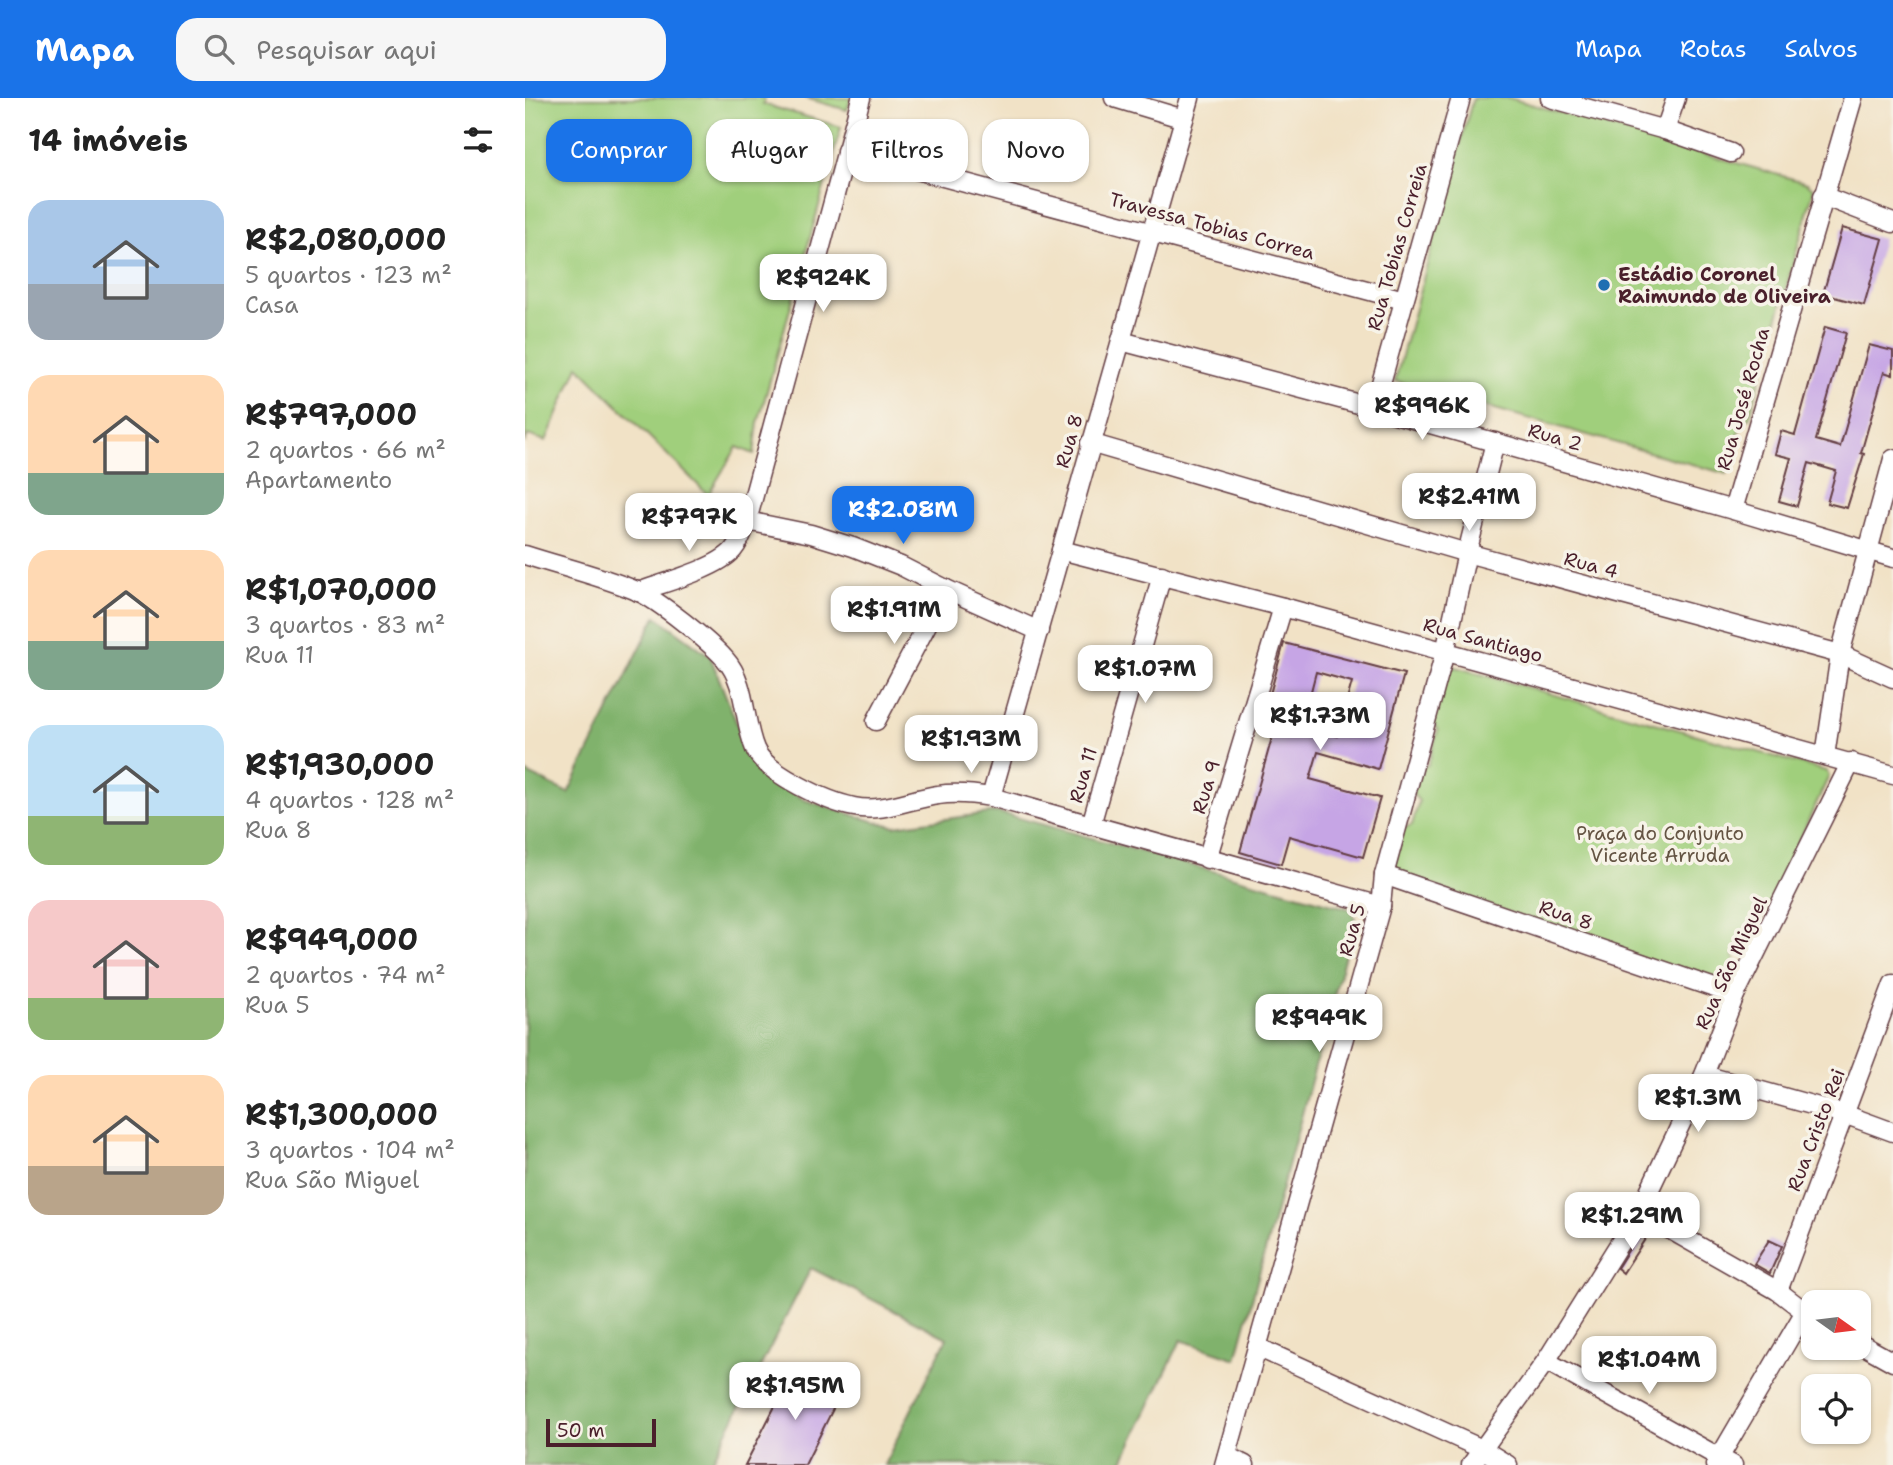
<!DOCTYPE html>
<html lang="pt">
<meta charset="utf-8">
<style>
body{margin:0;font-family:"Shantell Sans",sans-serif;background:#f6f6f6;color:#222;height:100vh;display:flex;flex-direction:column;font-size:26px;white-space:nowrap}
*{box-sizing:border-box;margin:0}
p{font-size:23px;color:#767676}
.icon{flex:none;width:38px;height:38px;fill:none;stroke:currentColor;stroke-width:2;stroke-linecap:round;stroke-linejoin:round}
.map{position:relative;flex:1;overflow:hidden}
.drawer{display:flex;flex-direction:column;background:#fff;width:525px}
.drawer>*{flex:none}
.top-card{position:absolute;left:21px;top:21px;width:665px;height:63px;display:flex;gap:14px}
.needle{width:46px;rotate:104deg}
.tools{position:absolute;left:1276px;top:1192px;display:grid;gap:14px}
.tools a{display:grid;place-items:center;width:70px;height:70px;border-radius:14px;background:#fff;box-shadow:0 2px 5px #0004;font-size:35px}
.scale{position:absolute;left:21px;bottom:18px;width:110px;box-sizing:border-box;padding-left:7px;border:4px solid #4a1f2b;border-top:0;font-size:19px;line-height:24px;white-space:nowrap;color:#4a1f2b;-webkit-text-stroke:5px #f7f3e8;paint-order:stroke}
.price{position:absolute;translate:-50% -60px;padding:0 16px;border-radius:14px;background:#fff;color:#222;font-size:23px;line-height:46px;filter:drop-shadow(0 2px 4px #0008)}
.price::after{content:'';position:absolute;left:50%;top:42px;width:21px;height:16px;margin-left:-10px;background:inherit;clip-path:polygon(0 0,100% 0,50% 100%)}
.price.selected{background:#1a73e8;color:#fff}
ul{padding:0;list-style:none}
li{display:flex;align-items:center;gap:21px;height:175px;padding:0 28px}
li span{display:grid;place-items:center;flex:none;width:196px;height:140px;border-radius:21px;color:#555}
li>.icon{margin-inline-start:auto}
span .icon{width:84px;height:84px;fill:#fffc;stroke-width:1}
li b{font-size:30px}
h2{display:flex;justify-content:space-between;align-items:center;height:84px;padding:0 28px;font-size:30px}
.tag{padding:0 24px;border-radius:21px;background:#fff;box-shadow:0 2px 5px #0004;font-size:24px;line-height:63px}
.tag.selected{background:#1a73e8;color:#fff}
header{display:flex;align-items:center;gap:42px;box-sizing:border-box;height:98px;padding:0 35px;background:#1a73e8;color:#fff}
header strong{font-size:33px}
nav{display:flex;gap:38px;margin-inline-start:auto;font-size:24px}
.search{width:490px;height:63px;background:#f6f6f6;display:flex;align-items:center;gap:18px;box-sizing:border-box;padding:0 24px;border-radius:21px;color:#767676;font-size:26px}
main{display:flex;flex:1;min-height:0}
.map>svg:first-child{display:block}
.green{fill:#a0cf7c;stroke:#757754;stroke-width:2}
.forest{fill:#80b26c;stroke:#65684c;stroke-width:2}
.building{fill:#c6a5e5;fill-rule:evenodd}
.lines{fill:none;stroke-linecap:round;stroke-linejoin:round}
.minor-casing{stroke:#633c42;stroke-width:21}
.minor{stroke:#fff;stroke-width:18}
.poi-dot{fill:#1f6fb2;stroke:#f7f3e8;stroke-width:2.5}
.labels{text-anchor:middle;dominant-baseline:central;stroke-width:7;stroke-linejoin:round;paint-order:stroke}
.street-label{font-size:19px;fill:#4a1f2b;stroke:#f7f3e8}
.poi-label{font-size:19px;font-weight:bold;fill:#4a1f2b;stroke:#f7f3e8;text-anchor:start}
.park-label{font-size:19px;fill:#645443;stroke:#f7f3e8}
</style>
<header>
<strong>Mapa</strong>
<div class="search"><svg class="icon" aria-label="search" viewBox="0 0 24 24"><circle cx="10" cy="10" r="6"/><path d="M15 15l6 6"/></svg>Pesquisar aqui</div>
<nav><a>Mapa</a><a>Rotas</a><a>Salvos</a></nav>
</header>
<main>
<section class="drawer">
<h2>14 imóveis<svg class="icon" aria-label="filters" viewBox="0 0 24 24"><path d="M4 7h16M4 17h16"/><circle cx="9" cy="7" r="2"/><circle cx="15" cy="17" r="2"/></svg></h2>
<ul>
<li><span style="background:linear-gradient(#a9c7e8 60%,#9aa5b1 0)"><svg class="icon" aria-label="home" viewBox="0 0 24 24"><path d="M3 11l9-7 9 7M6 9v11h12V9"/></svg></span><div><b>R$2,080,000</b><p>5 quartos · 123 m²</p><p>Casa</p></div></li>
<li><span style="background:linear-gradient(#ffd9b3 70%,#7fa58c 0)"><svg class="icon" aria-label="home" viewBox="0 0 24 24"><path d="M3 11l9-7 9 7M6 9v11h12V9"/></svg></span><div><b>R$797,000</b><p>2 quartos · 66 m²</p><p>Apartamento</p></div></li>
<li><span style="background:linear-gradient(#ffd9b3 65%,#7fa58c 0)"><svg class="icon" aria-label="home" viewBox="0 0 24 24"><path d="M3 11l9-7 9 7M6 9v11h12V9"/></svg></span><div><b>R$1,070,000</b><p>3 quartos · 83 m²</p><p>Rua 11</p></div></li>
<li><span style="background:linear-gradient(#bfe0f5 65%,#8fb573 0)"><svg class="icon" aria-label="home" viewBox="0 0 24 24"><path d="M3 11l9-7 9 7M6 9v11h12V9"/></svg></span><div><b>R$1,930,000</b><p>4 quartos · 128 m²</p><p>Rua 8</p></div></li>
<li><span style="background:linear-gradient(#f6c9c9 70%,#8fb573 0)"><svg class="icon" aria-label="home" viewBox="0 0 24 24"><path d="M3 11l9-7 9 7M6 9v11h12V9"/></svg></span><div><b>R$949,000</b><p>2 quartos · 74 m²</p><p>Rua 5</p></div></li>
<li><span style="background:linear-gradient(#ffd9b3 65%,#b9a48a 0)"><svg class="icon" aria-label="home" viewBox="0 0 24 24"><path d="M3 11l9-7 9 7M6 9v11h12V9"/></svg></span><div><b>R$1,300,000</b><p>3 quartos · 104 m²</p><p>Rua São Miguel</p></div></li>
</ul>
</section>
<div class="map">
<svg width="1368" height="1367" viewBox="0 0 1368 1367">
<rect width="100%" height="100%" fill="#f7f3e8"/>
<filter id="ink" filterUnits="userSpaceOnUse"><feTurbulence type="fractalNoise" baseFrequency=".0143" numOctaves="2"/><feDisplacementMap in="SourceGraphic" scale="14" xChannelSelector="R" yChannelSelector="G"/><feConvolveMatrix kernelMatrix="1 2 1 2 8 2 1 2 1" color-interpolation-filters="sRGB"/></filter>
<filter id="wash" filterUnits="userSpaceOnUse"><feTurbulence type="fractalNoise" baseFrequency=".00686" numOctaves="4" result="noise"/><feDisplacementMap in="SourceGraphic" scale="28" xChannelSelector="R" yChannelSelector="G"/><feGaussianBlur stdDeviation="1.57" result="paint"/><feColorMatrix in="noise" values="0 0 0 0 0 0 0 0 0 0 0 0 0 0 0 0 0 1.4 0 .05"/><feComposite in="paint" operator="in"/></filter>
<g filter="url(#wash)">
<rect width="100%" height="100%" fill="#f1e2c6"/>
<g class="green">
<polygon points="0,0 240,0 238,6 316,29 233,325 229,356 212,349 183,397 53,268 21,343 3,337 0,345"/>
<polygon points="280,0 326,0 322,12"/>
<polygon points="948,0 984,0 1282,85 1289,91 1224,321 1218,320 1202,376 870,283"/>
<polygon points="923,567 1301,673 1304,678 1236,824 1222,828 1208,858 1213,870 1204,891 867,774 875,731 887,727 894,703 885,693 891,670 903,667 913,632 905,622"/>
</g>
<polygon class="forest" points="131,518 185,558 218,641 240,677 280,702 348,723 369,728 472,714 826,811 830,820 711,1261 656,1242 596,1367 359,1367 422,1240 286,1170 185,1367 0,1367 0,674 43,695"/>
<g id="blocks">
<g class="building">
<polygon points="1317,130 1358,141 1339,207 1298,196"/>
<polygon points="1300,229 1321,235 1291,342 1315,349 1344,247 1368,253 1368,277 1359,274 1336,355 1339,356 1322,410 1302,405 1311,373 1284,365 1272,408 1254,403 1266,360 1250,356 1256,333 1270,337"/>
<path d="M 759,545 L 879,576 L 853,671 L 793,654 L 785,681 L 855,700 L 838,759 L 764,738 L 756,766 L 715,754 L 755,611 L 742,607 ZM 791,574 L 827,584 L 812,638 L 777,628 Z"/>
<polygon points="1115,1134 1122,1138 1098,1175 1092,1170"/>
<polygon points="1244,1142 1257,1148 1245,1175 1229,1166"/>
<polygon points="270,1269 316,1295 280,1367 220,1367"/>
</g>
</g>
</g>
<g filter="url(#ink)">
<use href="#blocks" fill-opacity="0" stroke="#633c42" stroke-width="2"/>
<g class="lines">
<defs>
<g id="minor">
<polyline points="589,0 659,21"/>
<polyline points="1025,0 1140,32 1206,55"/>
<polyline points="1140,32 1151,0"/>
<polyline points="321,53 879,202"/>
<polyline points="1298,98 1368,125"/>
<polyline points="596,243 849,310 1208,412 1368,460"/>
<polyline points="849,310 936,0"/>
<polyline points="565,345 942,455 1315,556 1368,580"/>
<polyline points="1208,412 1328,0"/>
<polyline points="222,423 286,436 328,449 376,468 421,491 514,533"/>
<polyline points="536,452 758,509 1368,677"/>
<path d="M 0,457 C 37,469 76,478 112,493 C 133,502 184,543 200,561 C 222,585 218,623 230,651 C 241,676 303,704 329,709 C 358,715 384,701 413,697 C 431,694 448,696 466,699 L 856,808"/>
<path d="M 113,494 C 137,485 192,471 208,452 C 215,444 219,432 222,423 L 336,0"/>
<polyline points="351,623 421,491"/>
<polyline points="1300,658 1315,556 1368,361"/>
<polyline points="466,699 665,0"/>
<polyline points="566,727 637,477"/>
<polyline points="682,761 758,509"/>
<polyline points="859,777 1210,897"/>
<polyline points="1179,977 1319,1016 1368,1034"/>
<polyline points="1114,1114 1253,1193 1288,1220"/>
<polyline points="1253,1193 1368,886"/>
<polyline points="1334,1245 1368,1264"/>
<polyline points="732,1249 957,1351 983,1367"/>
<polyline points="1021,1263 1208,1367"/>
<polyline points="702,1358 720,1367"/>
<polyline points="699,1367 856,808 859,777 920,554 942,455 970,344"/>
<polyline points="946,1367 1021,1263 1114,1114 1179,977 1210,897 1326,664"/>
<polyline points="1190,1367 1279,1215"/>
</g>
</defs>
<use href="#minor" class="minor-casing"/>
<use href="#minor" class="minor"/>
</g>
</g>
<circle class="poi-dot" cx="1079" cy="187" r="7"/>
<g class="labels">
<g class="street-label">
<text transform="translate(687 128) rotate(15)">Travessa Tobias Correa</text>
<text transform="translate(872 149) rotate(-74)">Rua Tobias Correia</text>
<text transform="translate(1218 301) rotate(-74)">Rua José Rocha</text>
<text transform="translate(1030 339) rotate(16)">Rua 2</text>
<text transform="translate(544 343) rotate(-74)">Rua 8</text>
<text transform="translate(1066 467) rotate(15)">Rua 4</text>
<text transform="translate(958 542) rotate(15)">Rua Santiago</text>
<text transform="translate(558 677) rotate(-74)">Rua 11</text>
<text transform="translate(681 689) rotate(-73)">Rua 9</text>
<text transform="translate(1041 817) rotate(19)">Rua 8</text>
<text transform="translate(827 832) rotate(-75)">Rua 5</text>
<text transform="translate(1206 865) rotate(-65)">Rua São Miguel</text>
<text transform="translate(1291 1032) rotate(-69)">Rua Cristo Rei</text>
</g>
<g class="poi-label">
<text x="1093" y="176">Estádio Coronel<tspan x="1093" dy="22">Raimundo de Oliveira</tspan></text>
</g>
<g class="park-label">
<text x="1135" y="735">Praça do Conjunto<tspan x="1135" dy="22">Vicente Arruda</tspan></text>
</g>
</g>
</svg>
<div class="tools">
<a><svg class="needle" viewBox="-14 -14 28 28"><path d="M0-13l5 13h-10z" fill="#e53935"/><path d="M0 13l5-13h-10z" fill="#767676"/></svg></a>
<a><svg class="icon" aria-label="locate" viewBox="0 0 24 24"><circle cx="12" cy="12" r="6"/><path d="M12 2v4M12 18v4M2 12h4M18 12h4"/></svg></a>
</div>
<div class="scale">50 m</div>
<b class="price" style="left:298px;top:216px">R$924K</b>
<b class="price" style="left:897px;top:344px">R$996K</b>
<b class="price" style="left:944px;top:435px">R$2.41M</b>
<b class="price selected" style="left:378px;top:448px">R$2.08M</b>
<b class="price" style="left:164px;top:455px">R$797K</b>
<b class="price" style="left:369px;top:548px">R$1.91M</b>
<b class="price" style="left:620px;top:607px">R$1.07M</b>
<b class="price" style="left:795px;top:654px">R$1.73M</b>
<b class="price" style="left:446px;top:677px">R$1.93M</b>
<b class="price" style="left:794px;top:956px">R$949K</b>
<b class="price" style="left:1173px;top:1036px">R$1.3M</b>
<b class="price" style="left:1107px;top:1154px">R$1.29M</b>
<b class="price" style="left:1124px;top:1298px">R$1.04M</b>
<b class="price" style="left:270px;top:1324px">R$1.95M</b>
<div class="top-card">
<a class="tag selected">Comprar</a>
<a class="tag">Alugar</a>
<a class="tag">Filtros</a>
<a class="tag">Novo</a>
</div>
</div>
</main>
